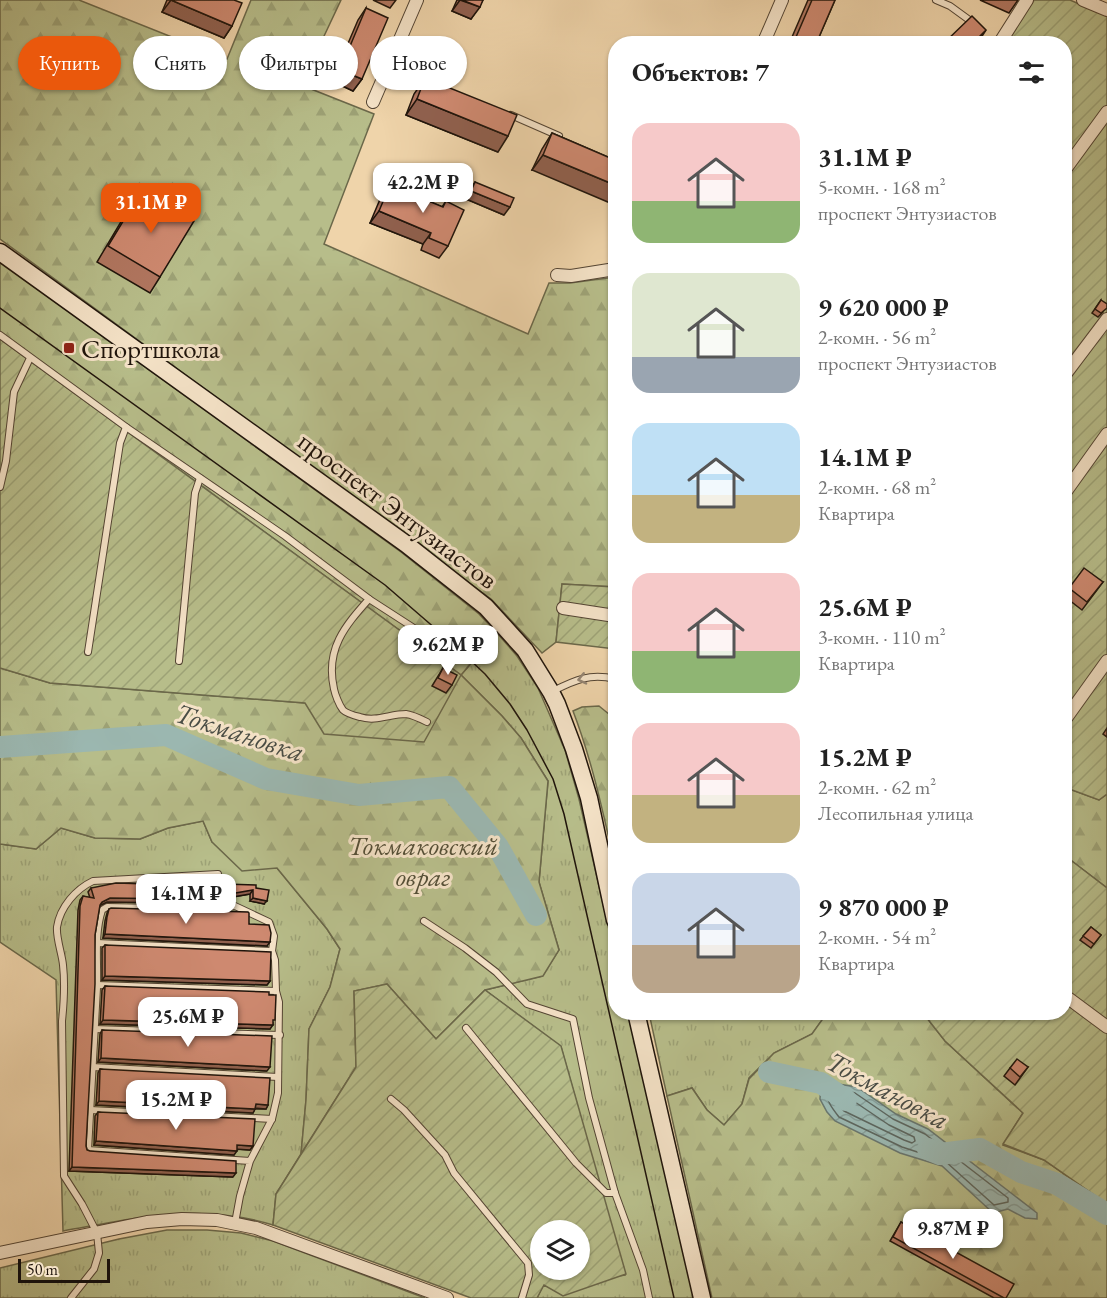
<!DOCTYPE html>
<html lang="ru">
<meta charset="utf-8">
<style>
body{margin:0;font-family:"EB Garamond",serif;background:#f6f6f6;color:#222;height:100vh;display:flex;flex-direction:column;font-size:22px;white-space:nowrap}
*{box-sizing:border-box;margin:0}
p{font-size:20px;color:#767676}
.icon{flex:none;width:33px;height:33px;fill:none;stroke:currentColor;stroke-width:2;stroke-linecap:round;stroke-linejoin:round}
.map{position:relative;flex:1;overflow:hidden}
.side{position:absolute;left:608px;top:36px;width:464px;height:984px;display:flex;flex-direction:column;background:#fff;border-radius:24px;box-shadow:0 2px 4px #0004}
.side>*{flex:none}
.hud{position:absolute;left:18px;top:36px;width:500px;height:54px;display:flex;gap:12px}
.tools{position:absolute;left:530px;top:1220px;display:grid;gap:12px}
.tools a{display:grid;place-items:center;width:60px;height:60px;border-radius:50%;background:#fff;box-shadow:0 2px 4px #0004;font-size:30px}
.scale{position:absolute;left:18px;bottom:15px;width:92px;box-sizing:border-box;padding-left:6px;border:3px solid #1f140b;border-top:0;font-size:16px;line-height:21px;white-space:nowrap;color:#1f140b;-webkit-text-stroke:4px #f5e3c8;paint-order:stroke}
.price{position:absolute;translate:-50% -51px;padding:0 14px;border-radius:12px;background:#fff;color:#222;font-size:20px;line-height:39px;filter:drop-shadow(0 2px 3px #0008)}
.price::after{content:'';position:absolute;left:50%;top:36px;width:18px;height:14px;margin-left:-9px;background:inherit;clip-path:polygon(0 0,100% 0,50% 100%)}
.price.on{background:#ea580c;color:#fff}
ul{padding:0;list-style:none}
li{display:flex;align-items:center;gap:18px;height:150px;padding:0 24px}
li span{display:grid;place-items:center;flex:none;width:168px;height:120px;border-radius:18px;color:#555}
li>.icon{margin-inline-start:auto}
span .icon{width:72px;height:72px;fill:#fffc;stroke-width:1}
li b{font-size:26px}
h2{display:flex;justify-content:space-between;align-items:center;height:72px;padding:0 24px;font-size:26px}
.pill{padding:0 21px;border-radius:27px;background:#fff;box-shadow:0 2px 4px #0004;font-size:21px;line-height:54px}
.pill.on{background:#ea580c;color:#fff}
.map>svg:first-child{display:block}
.grass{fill:url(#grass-tufts);stroke:#6b684a;stroke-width:1.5}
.forest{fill:url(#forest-firs);stroke:#6b684a;stroke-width:1.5}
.garden{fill:url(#garden-furrows);stroke:#6b684a;stroke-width:1.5;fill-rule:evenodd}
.water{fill:url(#water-waves);stroke:#69766e;stroke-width:1.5}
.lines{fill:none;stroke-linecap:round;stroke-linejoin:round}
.shore{stroke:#5d665e;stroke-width:1.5}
.river{stroke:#9bb7b0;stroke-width:22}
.lane-casing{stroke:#534433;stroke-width:8}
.street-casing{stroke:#534433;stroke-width:14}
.secondary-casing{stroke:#1f140b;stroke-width:19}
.lane{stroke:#f5e3c8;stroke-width:6}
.street{stroke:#f5e3c8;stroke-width:12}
.secondary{stroke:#f5e3c8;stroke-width:16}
.tram{stroke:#1f140b;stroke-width:1.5}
.wall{fill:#b17660;stroke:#1f140b;stroke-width:1.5}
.shaded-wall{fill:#90604e;stroke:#1f140b;stroke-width:1.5}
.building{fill:#ce8970;stroke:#1f140b;stroke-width:1.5}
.oneway{stroke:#958673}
.poi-dot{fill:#8f2418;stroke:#f5e3c8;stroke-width:2}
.labels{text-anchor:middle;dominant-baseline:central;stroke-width:6;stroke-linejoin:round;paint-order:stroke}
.poi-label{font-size:27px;fill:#1f140b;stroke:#f5e3c8;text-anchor:start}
.street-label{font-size:27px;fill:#1f140b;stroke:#f5e3c8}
.park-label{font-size:27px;font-style:italic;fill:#544f37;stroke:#f5e3c8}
.water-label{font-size:28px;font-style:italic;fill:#4a4d45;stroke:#f5e3c8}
</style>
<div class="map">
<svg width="1107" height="1298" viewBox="0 0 1107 1298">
<defs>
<pattern id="grass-tufts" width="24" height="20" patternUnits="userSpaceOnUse" patternTransform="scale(1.5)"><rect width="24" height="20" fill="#b7bd8a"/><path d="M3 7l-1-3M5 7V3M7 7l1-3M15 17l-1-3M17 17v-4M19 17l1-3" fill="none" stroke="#9da276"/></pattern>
<pattern id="forest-firs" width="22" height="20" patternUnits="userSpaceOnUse" patternTransform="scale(1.5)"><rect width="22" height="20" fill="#b7bd8a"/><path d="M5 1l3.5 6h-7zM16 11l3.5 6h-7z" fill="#9da276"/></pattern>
<pattern id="garden-furrows" width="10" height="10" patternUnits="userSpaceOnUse" patternTransform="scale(1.5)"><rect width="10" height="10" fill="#b7bd8a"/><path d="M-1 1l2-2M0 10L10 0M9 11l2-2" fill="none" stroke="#9da276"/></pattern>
<pattern id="water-waves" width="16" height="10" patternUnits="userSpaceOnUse" patternTransform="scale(1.5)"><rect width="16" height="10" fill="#9bb7b0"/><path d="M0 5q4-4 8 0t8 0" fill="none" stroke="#859c96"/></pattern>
</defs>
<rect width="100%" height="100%" fill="#efd4aa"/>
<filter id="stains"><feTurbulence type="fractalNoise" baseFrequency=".00333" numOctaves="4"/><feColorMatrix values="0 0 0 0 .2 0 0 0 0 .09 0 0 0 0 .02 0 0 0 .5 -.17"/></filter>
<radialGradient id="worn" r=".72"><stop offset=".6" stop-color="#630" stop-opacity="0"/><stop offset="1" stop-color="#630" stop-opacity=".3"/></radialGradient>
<g class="grass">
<polygon points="497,633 517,656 538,688 565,750 579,799 615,956 615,1012 628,1013 694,1298 537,1298 543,1285 625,1275 561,1047 485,990 542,976 559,950 539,882 548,781 521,738 502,716 461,675"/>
<path d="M 203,821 L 212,842 L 277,868 L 327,929 L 340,949 L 330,987 L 309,1029 L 306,1100 L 301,1154 L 276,1194 L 273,1225 C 199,1202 137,1218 63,1231 L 56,980 L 0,942 L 0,844 L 36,849 L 61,828 L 95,838 L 140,839 L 168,828 Z"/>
<polygon points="649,1013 827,1013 812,1034 774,1053 749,1078 742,1104 724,1125 707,1110 692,1088 667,1096"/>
<polygon points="167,1230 207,1230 241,1233 273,1241 425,1298 0,1298 0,1268 119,1239"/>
</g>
<g class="forest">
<polygon points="0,0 79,0 227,59 251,0 341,0 301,85 374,114 324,244 528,334 549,283 570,283 615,277 615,587 562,584 556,642 542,653 491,599 0,239"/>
<polygon points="0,262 401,552 479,614 497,633 461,675 502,716 521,738 548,781 539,882 559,950 543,976 485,990 436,1039 387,984 354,991 356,1067 301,1154 306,1100 309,1029 330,987 340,949 327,929 277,868 242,871 212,842 203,821 168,828 140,839 95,838 61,828 36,849 0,844 0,668 50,683 305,703 461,675 0,339"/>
<path d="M 599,706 L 615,719 L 615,859 L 613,857 C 602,807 591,758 573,711 L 582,707 Z"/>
<polygon points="1064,787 1099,800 1107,794 1107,888 1064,855"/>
<polygon points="827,1013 923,1013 945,1041 1023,1113 1003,1145 1044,1160 1107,1204 1107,1298 712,1298 667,1096 692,1088 707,1110 724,1125 742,1104 749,1079 774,1053 812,1034"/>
</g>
<g class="garden">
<polygon points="1031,0 1070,0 1107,16 1107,794 1099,800 1064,787 1064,44 1003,44"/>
<polygon points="0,339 461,675 424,742 324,734 305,703 50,683 0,668"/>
<polygon points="562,584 615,587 615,649 556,642"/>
<polygon points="1064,855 1107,888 1107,1204 1044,1160 1003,1144 1023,1113 945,1041 923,1013 1064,1012"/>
<path d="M 387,984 L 436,1039 L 485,990 L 561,1046 L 626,1274 L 563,1296 L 544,1285 L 537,1298 L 471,1298 L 273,1225 L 276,1194 L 356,1067 L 354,991 ZM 540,1230 L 579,1230 L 579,1269 L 540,1269 Z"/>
</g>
<polygon class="water" points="827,1079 838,1084 857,1087 896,1114 928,1129 1037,1213 1037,1219 1025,1218 1008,1209 993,1213 942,1166 900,1153 835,1121 827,1112 820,1099 821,1083"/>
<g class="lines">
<g class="shore">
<path d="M 829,1087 L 855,1093 L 893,1119 L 925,1134 L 1008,1198 L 1008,1202 L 994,1205 L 945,1161 L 902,1147 L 839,1117 C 832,1108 826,1101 827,1089 Z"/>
<polygon points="840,1098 852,1100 889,1125 914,1137 915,1141 912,1143 904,1140 844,1111 837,1102 838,1099"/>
</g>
<g class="river">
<polyline points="0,747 166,735 266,779 359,795 449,787 498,847 536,915"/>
<polyline points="769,1072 821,1083 846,1100"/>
<polyline points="928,1149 940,1154 980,1149 1021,1172 1057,1184 1107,1214"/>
</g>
<defs>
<g id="lane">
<polyline points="936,0 950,6 972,22"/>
<polyline points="511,115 559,136"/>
<path d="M 0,335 L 126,427 L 285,536 L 369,599 C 345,626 325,649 334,689 C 335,694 339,705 343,710 C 346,713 356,716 360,717 C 376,722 390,714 406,714 C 413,715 421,719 427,722"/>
<polyline points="0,487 6,461 14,392 30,358"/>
<polyline points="369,599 434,641 451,642 465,640 490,633 499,625"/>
<polyline points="88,652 120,443 126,427"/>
<polyline points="179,661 195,493 200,478"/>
<path d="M 553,691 C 575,680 590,673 615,679"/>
<polyline points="424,921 465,948 496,972 527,1004 573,1019 589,1098 615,1193 643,1270 649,1298"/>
<polyline points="97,943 272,951"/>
<polyline points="97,985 276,991"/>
<polyline points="466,1028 576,1163 606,1193 615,1193"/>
<polyline points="94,1029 280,1035"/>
<polyline points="92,1067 278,1077"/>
<polyline points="391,1099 404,1110 445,1155 454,1173 528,1263 529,1275 522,1298"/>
<polyline points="90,1110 272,1119"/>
<path d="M 235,1223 L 240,1196 L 250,1161 L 272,1119 L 278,1093 L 279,1002 L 276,991 L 275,960 L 272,951 L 274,936 L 269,922 L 235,906 L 205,909 L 107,907 L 102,910 C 94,935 98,962 97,988 C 94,1042 91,1096 88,1150 L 250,1161"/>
<path d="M 71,1298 L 94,1269 L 99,1253 L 97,1233 L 82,1204 L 64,1176 L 62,1021 C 64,1002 65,983 63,965 C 62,954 56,938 57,927 C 60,907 76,889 93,881 L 218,874"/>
</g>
<g id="street">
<polyline points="1083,0 1107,10"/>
<polyline points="763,44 782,0"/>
<polyline points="999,44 1027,0"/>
<polyline points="373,102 417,0"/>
<polyline points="1064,171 1107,112"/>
<polyline points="557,275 571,276 615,269"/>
<polyline points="1064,376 1107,319"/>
<polyline points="1064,494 1107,434"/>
<polyline points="563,608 615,616"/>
<polyline points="1064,721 1107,661"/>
<polyline points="1064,995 1107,1027"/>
<polyline points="0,1253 147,1222 182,1219 217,1220 256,1228 447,1298"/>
</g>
<g id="secondary">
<polyline points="0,252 406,544 486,607 525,650 551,692 557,704 574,749 589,798 615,920"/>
<polyline points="636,1012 702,1298"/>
</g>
</defs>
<use href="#lane" class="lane-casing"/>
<use href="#street" class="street-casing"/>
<use href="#secondary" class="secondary-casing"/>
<use href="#lane" class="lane"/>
<use href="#street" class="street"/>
<use href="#secondary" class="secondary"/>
<polyline class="tram" points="0,308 385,585 451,642 485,674 510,704 527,730 553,779 564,814 674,1298"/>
</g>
<g class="wall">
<polygon points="167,0 234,0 232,26 224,38 162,12"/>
<polygon points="373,0 396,0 390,8"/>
<polygon points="457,0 483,0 471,19 452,11"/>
<polygon points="808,0 835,0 816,44 789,44"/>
<polygon points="980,0 1018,0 1009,13"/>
<polygon points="366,8 362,79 353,91 332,81 358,20"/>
<polygon points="425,78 498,152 406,115 414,94"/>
<polygon points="552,133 615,160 532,170 542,149"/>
<polygon points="475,182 504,215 466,199 470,190"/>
<polygon points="390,185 442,207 446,201 448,246 439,258 421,250 423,244 370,223 381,197"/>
<polygon points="142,190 160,277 150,293 97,262 131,205"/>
<polygon points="1101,300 1103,312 1098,317 1092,313"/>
<polygon points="1103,582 1082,610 1064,596 1069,588"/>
<polygon points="443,668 452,685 446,693 432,686"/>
<polygon points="1107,728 1107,737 1103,734"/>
<polygon points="224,884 256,888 264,904 250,901 250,894 221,899 179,900 177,903 107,902 100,905 95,935 86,1146 87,1150 90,1151 233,1177 69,1171 78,910 80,900 83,896 90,898 88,892 91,888"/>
<polygon points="109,909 249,924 267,946 103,938 105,921 107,913"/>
<polygon points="1091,927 1101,935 1091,948 1080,940"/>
<polygon points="105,945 270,981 267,985 102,980 102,948"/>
<polygon points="105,986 273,1023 270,1029 100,1024 102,990"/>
<polygon points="102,1030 267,1071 98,1062 100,1034"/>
<polygon points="1028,1067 1015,1085 1004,1076 1010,1068"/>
<polygon points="100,1069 268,1105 266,1109 255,1109 253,1113 96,1105 98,1073"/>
<polygon points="98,1112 253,1146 250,1150 237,1149 234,1155 94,1145 95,1116"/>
<polygon points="901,1222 1006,1298 994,1298 890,1241"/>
</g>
<g class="shaded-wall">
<polygon points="171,0 232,26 224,38 162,12"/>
<polygon points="460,0 480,7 471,19 452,11"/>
<polygon points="986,30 977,44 972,44"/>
<polygon points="340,70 362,79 353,91 332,81"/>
<polygon points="417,99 508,136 498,152 406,115"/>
<polygon points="543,155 615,185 615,205 532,170"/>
<polygon points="471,191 510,207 504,215 466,199"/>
<polygon points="379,211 431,233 423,244 370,223"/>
<polygon points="253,890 250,894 221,899 179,900 177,903 107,902 99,906 102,902 110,898"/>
<polygon points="253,898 267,901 264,904 250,901"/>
<polygon points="105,934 270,942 267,946 103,938"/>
<polygon points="105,976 270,981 267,985 102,980"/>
<polygon points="103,1020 273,1025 270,1029 100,1024"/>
<polygon points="101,1058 270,1067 267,1071 98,1062"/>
<polygon points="99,1101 255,1109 253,1113 96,1105"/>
<polygon points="256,1104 268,1105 266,1109 253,1108"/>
<polygon points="96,1141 237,1151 234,1155 94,1145"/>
<polygon points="237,1145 253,1146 250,1150 234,1149"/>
<polygon points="72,1167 236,1173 233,1177 69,1171"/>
</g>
<g class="building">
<polygon points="171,0 234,0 242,3 232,26"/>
<polygon points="462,0 483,0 480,7"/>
<polygon points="812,0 835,0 816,44 793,44"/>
<polygon points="366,8 388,18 362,79 340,70"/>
<polygon points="972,16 986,30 972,44 943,44"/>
<polygon points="425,78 517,115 508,136 417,99"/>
<polygon points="552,133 615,160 615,185 543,155"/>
<polygon points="475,182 514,198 510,207 471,191"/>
<polygon points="390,185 443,207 446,201 464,210 448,246 429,238 431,233 379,211"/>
<polygon points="142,190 194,221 160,277 108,246"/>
<polygon points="1101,300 1107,304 1107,308 1101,313 1095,309"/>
<polygon points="1084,568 1103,582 1087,602 1069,588"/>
<polygon points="443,668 457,675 452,685 438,678"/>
<polygon points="223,882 224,884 256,885 256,888 269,890 267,901 253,898 253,890 224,895 180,897 180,899 110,898 102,902 100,905 95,935 95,984 86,1146 87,1150 90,1151 236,1161 236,1173 72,1167 80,906 83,896 94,898 91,888 116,883 180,885"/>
<polygon points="111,908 248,912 249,913 249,924 269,925 271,933 270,942 105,934 107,917 109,909"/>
<polygon points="1091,927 1101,935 1094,944 1083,936"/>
<polygon points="105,945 271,952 270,981 105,976"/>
<polygon points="105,986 269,992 269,995 276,995 275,1020 273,1020 273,1025 103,1020"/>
<polygon points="102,1030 272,1036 270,1067 101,1058"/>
<polygon points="1017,1059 1028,1067 1020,1077 1010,1068"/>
<polygon points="100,1069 270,1078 268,1105 256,1104 255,1109 99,1101"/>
<polygon points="98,1112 255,1119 253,1146 237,1145 237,1151 96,1141"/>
<polygon points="901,1222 1014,1284 1006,1298 1004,1298 893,1237"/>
</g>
<defs><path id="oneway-chevron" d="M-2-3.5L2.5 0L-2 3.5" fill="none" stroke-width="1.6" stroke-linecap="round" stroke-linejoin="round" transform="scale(1.5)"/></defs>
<use class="oneway" href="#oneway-chevron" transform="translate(582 679) rotate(167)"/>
<rect class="poi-dot" x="63" y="342" width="12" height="12" rx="3"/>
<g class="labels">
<g class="poi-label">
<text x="81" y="348">Спортшкола</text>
</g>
<g class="street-label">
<text transform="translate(398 510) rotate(37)">проспект Энтузиастов</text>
</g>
<g class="park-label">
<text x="423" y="845">Токмаковский<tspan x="423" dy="31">овраг</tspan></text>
</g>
<g class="water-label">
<text transform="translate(240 732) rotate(18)">Токмановка</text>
<text transform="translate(888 1090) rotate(28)">Токмановка</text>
</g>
</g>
<rect width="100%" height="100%" filter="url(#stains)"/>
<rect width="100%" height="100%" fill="url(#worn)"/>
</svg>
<div class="tools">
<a><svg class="icon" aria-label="layers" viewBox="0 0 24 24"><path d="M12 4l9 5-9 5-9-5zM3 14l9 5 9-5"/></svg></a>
</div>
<div class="scale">50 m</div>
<b class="price" style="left:423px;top:214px">42.2M ₽</b>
<b class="price on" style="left:151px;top:234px">31.1M ₽</b>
<b class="price" style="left:448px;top:676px">9.62M ₽</b>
<b class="price" style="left:186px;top:925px">14.1M ₽</b>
<b class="price" style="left:188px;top:1048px">25.6M ₽</b>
<b class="price" style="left:176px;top:1131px">15.2M ₽</b>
<b class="price" style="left:953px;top:1260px">9.87M ₽</b>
<div class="hud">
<a class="pill on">Купить</a>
<a class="pill">Снять</a>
<a class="pill">Фильтры</a>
<a class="pill">Новое</a>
</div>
<section class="side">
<h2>Объектов: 7<svg class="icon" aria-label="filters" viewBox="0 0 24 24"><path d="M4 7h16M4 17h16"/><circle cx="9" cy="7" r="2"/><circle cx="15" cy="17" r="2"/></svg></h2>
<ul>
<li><span style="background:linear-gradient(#f6c9c9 65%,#8fb573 0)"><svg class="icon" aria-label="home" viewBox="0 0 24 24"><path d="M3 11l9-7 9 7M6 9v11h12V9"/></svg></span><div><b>31.1M ₽</b><p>5-комн. · 168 m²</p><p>проспект Энтузиастов</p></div></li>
<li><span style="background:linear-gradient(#dfe7d0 70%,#9aa5b1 0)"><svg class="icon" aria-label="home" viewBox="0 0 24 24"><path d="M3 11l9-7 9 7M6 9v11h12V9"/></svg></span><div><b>9 620 000 ₽</b><p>2-комн. · 56 m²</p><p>проспект Энтузиастов</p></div></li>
<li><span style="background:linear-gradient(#bfe0f5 60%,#c2b280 0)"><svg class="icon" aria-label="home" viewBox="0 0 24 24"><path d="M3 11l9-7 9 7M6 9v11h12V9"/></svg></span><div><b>14.1M ₽</b><p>2-комн. · 68 m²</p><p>Квартира</p></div></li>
<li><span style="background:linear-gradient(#f6c9c9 65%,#8fb573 0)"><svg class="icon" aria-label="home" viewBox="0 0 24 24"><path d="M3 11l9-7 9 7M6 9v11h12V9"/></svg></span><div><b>25.6M ₽</b><p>3-комн. · 110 m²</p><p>Квартира</p></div></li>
<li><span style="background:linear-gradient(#f6c9c9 60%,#c2b280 0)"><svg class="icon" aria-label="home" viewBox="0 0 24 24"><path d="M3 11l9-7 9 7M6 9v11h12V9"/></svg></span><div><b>15.2M ₽</b><p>2-комн. · 62 m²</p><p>Лесопильная улица</p></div></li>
<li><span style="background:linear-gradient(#c9d6e8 60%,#b9a48a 0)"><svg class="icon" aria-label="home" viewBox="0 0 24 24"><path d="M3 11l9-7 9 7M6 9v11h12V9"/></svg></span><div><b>9 870 000 ₽</b><p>2-комн. · 54 m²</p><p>Квартира</p></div></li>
</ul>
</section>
</div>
